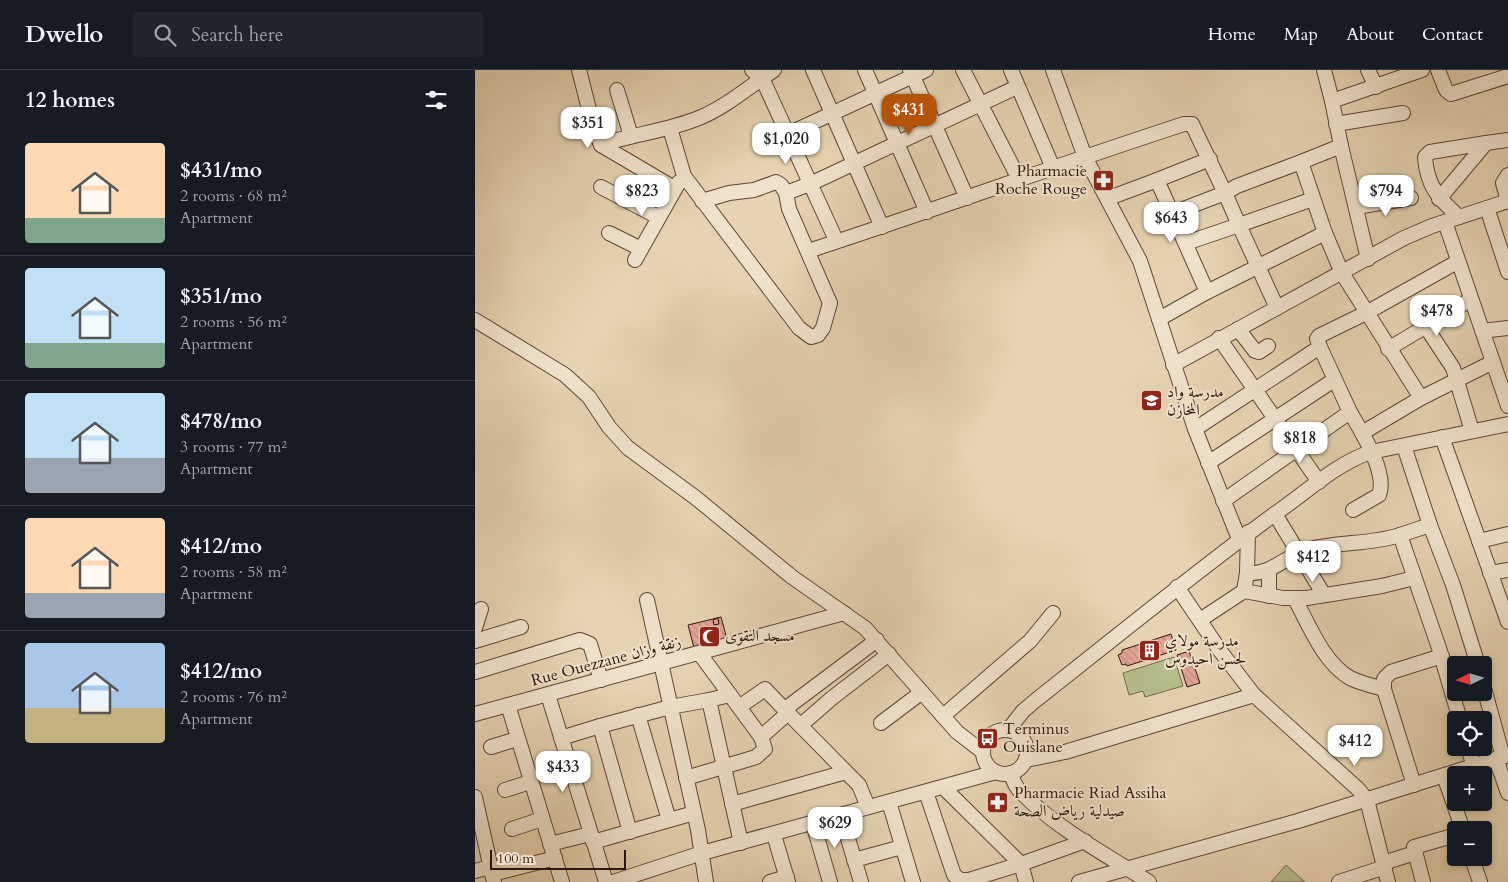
<!DOCTYPE html>
<meta charset="utf-8">
<style>
body{margin:0;font-family:Cardo,Amiri,serif;background:#20242c;color:#f1f3f6;height:100vh;display:flex;flex-direction:column;font-size:19px;white-space:nowrap}
*{box-sizing:border-box;margin:0}
p{font-size:16px;color:#9ea1a6}
.icon{flex:none;width:28px;height:28px;fill:none;stroke:currentColor;stroke-width:2;stroke-linecap:round;stroke-linejoin:round}
.map{position:relative;flex:1;overflow:hidden}
.sheet{display:flex;flex-direction:column;background:#171b24;width:475px}
.sheet>*{flex:none}
.needle{width:32px;rotate:265deg}
.buttons{position:absolute;left:972px;top:586px;display:grid;gap:10px}
.buttons a{display:grid;place-items:center;width:45px;height:45px;border-radius:5px;background:#171b24;box-shadow:0 2px 8px #0003;font-size:25px}
.scale{position:absolute;left:15px;bottom:12px;width:136px;box-sizing:border-box;padding-left:5px;border:2px solid #2f170d;border-top:0;font-size:14px;line-height:18px;white-space:nowrap;color:#2f170d;-webkit-text-stroke:4px #efe2cc;paint-order:stroke}
.price{position:absolute;translate:-50% -42px;padding:0 11px;border-radius:10px;background:#fff;color:#222;font-size:16px;line-height:32px;filter:drop-shadow(0 1px 2px #0008)}
.price::after{content:'';position:absolute;left:50%;top:30px;width:15px;height:11px;margin-left:-8px;background:inherit;clip-path:polygon(0 0,100% 0,50% 100%)}
.price.current{background:#b45309;color:#fff}
ul{padding:0;list-style:none}
li{display:flex;align-items:center;gap:15px;height:125px;padding:0 25px}
li+li{border-top:1px solid #363941}
li span{display:grid;place-items:center;flex:none;width:140px;height:100px;border-radius:5px;color:#555}
li>.icon{margin-inline-start:auto}
span .icon{width:60px;height:60px;fill:#fffc;stroke-width:1}
li b{font-size:21px}
h2{display:flex;justify-content:space-between;align-items:center;height:60px;padding:0 25px;font-size:21px}
header{display:flex;align-items:center;gap:30px;box-sizing:border-box;height:70px;padding:0 25px;background:#171b24;border-bottom:1px solid #363941}
header strong{font-size:24px}
nav{display:flex;gap:28px;margin-inline-start:auto;font-size:18px}
.search{width:350px;height:45px;background:#20242c;display:flex;align-items:center;gap:12px;box-sizing:border-box;padding:0 18px;border-radius:5px;color:#9ea1a6;font-size:19px}
main{display:flex;flex:1;min-height:0}
.map>svg:first-child{display:block}
.park{fill:#b6bc8b;stroke:#726a4c}
.building{fill:url(#building-back-hatch);stroke:#2f170d}
.lines{fill:none;stroke-linecap:round;stroke-linejoin:round}
.minor-casing{stroke:#5d4636;stroke-width:16}
.minor{stroke:#efe2cc;stroke-width:14}
.labels{text-anchor:middle;dominant-baseline:central;stroke-width:4;stroke-linejoin:round;paint-order:stroke}
.poi-label{font-size:16px;fill:#2f170d;stroke:#efe2cc;text-anchor:start}
.street-label{font-size:16px;fill:#2f170d;stroke:#efe2cc}
</style>
<header>
<strong>Dwello</strong>
<div class="search"><svg class="icon" aria-label="search" viewBox="0 0 24 24"><circle cx="10" cy="10" r="6"/><path d="M15 15l6 6"/></svg>Search here</div>
<nav><a>Home</a><a>Map</a><a>About</a><a>Contact</a></nav>
</header>
<main>
<section class="sheet">
<h2>12 homes<svg class="icon" aria-label="filters" viewBox="0 0 24 24"><path d="M4 7h16M4 17h16"/><circle cx="9" cy="7" r="2"/><circle cx="15" cy="17" r="2"/></svg></h2>
<ul>
<li><span style="background:linear-gradient(#ffd9b3 75%,#7fa58c 0)"><svg class="icon" aria-label="home" viewBox="0 0 24 24"><path d="M3 11l9-7 9 7M6 9v11h12V9"/></svg></span><div><b>$431/mo</b><p>2 rooms · 68 m²</p><p>Apartment</p></div></li>
<li><span style="background:linear-gradient(#bfe0f5 75%,#7fa58c 0)"><svg class="icon" aria-label="home" viewBox="0 0 24 24"><path d="M3 11l9-7 9 7M6 9v11h12V9"/></svg></span><div><b>$351/mo</b><p>2 rooms · 56 m²</p><p>Apartment</p></div></li>
<li><span style="background:linear-gradient(#bfe0f5 65%,#9aa5b1 0)"><svg class="icon" aria-label="home" viewBox="0 0 24 24"><path d="M3 11l9-7 9 7M6 9v11h12V9"/></svg></span><div><b>$478/mo</b><p>3 rooms · 77 m²</p><p>Apartment</p></div></li>
<li><span style="background:linear-gradient(#ffd9b3 75%,#9aa5b1 0)"><svg class="icon" aria-label="home" viewBox="0 0 24 24"><path d="M3 11l9-7 9 7M6 9v11h12V9"/></svg></span><div><b>$412/mo</b><p>2 rooms · 58 m²</p><p>Apartment</p></div></li>
<li><span style="background:linear-gradient(#a9c7e8 65%,#c2b280 0)"><svg class="icon" aria-label="home" viewBox="0 0 24 24"><path d="M3 11l9-7 9 7M6 9v11h12V9"/></svg></span><div><b>$412/mo</b><p>2 rooms · 76 m²</p><p>Apartment</p></div></li>
</ul>
</section>
<div class="map">
<svg width="1033" height="812" viewBox="0 0 1033 812">
<defs>
<pattern id="building-back-hatch" width="6" height="6" patternUnits="userSpaceOnUse" patternTransform="scale(1.25)"><rect width="6" height="6" fill="#e2a495"/><path d="M-1 5l2 2M0 0l6 6M5-1l2 2" fill="none" stroke="#c28c7f"/></pattern>
</defs>
<rect width="100%" height="100%" fill="#e6d3b1"/>
<filter id="stains"><feTurbulence type="fractalNoise" baseFrequency=".004" numOctaves="4"/><feColorMatrix values="0 0 0 0 .2 0 0 0 0 .09 0 0 0 0 .02 0 0 0 .5 -.17"/></filter>
<radialGradient id="worn" r=".72"><stop offset=".6" stop-color="#630" stop-opacity="0"/><stop offset="1" stop-color="#630" stop-opacity=".3"/></radialGradient>
<g class="park">
<polygon points="699,587 708,616 670,627 668,621 654,625 648,603"/>
<polygon points="811,795 830,812 796,812"/>
</g>
<g class="building">
<polygon points="246,547 252,569 219,578 213,555"/>
<polygon points="243,548 244,554 239,555 238,550"/>
<polygon points="696,564 701,580 652,596 651,594 647,595 643,585 647,583 647,580"/>
<polygon points="714,581 725,613 712,617 702,585"/>
</g>
<g class="lines">
<defs>
<g id="minor">
<polyline points="104,0 118,55 126,75"/>
<polyline points="277,0 287,8 361,170"/>
<polyline points="338,0 407,157"/>
<polyline points="390,0 452,142"/>
<polyline points="435,0 492,128"/>
<polyline points="488,0 545,111"/>
<polyline points="536,0 578,98"/>
<polyline points="578,0 610,87 665,191 720,359 764,469"/>
<polyline points="849,0 857,31"/>
<polyline points="893,0 901,17"/>
<polyline points="963,0 971,20 976,24 1033,6"/>
<polyline points="142,20 156,66"/>
<polyline points="861,54 928,43"/>
<polyline points="195,58 209,106 324,258 336,267 343,265 348,258 355,233 314,139 311,123 335,114 542,17"/>
<polyline points="313,64 451,0"/>
<polyline points="1011,73 1033,70"/>
<polyline points="866,76 857,31 947,0"/>
<polyline points="826,92 866,76 893,189"/>
<polyline points="682,110 735,89"/>
<polyline points="126,117 183,147"/>
<path d="M 199,118 L 126,75 C 158,64 192,61 224,48 C 251,37 275,16 299,0"/>
<polyline points="634,128 682,110 732,222 684,249"/>
<path d="M 964,129 L 1011,73 L 955,82 L 950,87 C 952,116 963,128 984,147"/>
<polyline points="227,131 254,123 279,120 301,112 306,115 311,123"/>
<polyline points="1033,131 1028,113 1033,105"/>
<polyline points="881,137 936,128"/>
<polyline points="1012,138 1033,202"/>
<polyline points="698,143 750,123 764,155 711,173"/>
<polyline points="134,163 166,179"/>
<path d="M 333,181 C 459,140 583,95 709,54 L 717,54 L 750,123 L 762,116 L 826,92 L 850,163 L 867,203 L 946,328"/>
<polyline points="160,190 204,112"/>
<polyline points="732,222 850,163"/>
<polyline points="802,238 764,155 838,129"/>
<polyline points="0,250 90,305 114,327 134,357 153,378 221,428 317,507 390,558 482,662 508,682"/>
<polyline points="951,257 978,298 997,361"/>
<polyline points="763,259 780,281 784,282 793,276"/>
<polyline points="1007,261 1033,258"/>
<polyline points="744,268 844,412"/>
<polyline points="845,277 875,342"/>
<polyline points="913,279 995,230"/>
<polyline points="1018,292 1033,336"/>
<polyline points="698,295 929,168 957,156 1033,131"/>
<polyline points="720,359 845,277 842,269 844,266 891,243 982,192"/>
<polyline points="887,363 946,328 1018,292 970,152"/>
<polyline points="967,367 1033,552"/>
<polyline points="929,376 955,455"/>
<polyline points="733,393 859,310"/>
<path d="M 748,431 L 875,342 C 886,361 913,403 904,425 L 878,440"/>
<polyline points="800,444 849,525"/>
<polyline points="773,462 772,503 769,521 808,528 832,528 907,516 939,508"/>
<polyline points="1004,471 1033,464"/>
<path d="M 772,503 C 797,505 810,486 832,480 C 863,471 895,475 925,465"/>
<polyline points="1015,503 1033,500"/>
<polyline points="702,517 746,582 779,625 883,719 892,730 913,812"/>
<polyline points="794,526 794,501"/>
<path d="M 820,529 C 834,555 848,592 875,608 C 885,613 898,616 909,619"/>
<polyline points="172,530 223,760 231,812"/>
<polyline points="725,550 769,521"/>
<polyline points="0,558 6,539"/>
<polyline points="0,571 46,557"/>
<polyline points="0,602 105,570 115,574 126,610"/>
<polyline points="1009,618 1028,687"/>
<polyline points="73,625 131,812"/>
<polyline points="255,625 234,630 266,773"/>
<polyline points="33,635 87,812"/>
<polyline points="264,637 290,619 313,643"/>
<polyline points="310,639 402,570"/>
<polyline points="0,644 369,543"/>
<polyline points="163,645 194,750"/>
<polyline points="468,646 555,571 578,543"/>
<polyline points="985,650 964,578 925,465 955,455 978,515 1003,595"/>
<polyline points="406,653 447,622"/>
<polyline points="326,655 357,628 414,584"/>
<polyline points="125,656 195,637 234,630"/>
<path d="M 534,659 L 548,641 L 561,630 C 641,567 719,503 801,443 C 832,422 860,394 896,382 L 1033,354"/>
<circle cx="530" cy="682" r="22"/>
<polyline points="86,668 125,656 155,762"/>
<polyline points="16,677 42,669"/>
<polyline points="993,678 999,696"/>
<polyline points="1021,689 1033,723"/>
<polyline points="551,690 590,682 779,625"/>
<polyline points="371,702 384,715 393,737"/>
<path d="M 536,703 C 538,711 541,718 547,723 C 581,758 633,786 674,812"/>
<polyline points="969,706 988,760"/>
<polyline points="211,708 281,687 290,679 286,667 225,584"/>
<polyline points="939,715 909,619 909,609 916,602 967,586"/>
<polyline points="468,717 546,794 610,771"/>
<polyline points="30,720 55,712"/>
<polyline points="451,722 479,805 485,810 494,810 546,794 551,812"/>
<polyline points="0,727 19,812"/>
<polyline points="414,732 438,812"/>
<polyline points="257,734 371,702 313,643 286,667"/>
<polyline points="366,745 386,812"/>
<polyline points="338,753 355,812"/>
<polyline points="37,759 67,749"/>
<polyline points="299,765 313,812"/>
<polyline points="118,772 219,743"/>
<polyline points="75,774 115,764"/>
<polyline points="997,788 1005,812"/>
<polyline points="379,790 427,777"/>
<polyline points="908,793 940,783"/>
<polyline points="0,801 15,797"/>
<polyline points="17,804 80,788"/>
<polyline points="138,812 227,783 521,702"/>
<polyline points="295,812 312,807"/>
<polyline points="604,812 823,751 1033,685"/>
<polyline points="864,812 910,797"/>
<polyline points="948,812 939,777 981,765"/>
</g>
</defs>
<use href="#minor" class="minor-casing"/>
<use href="#minor" class="minor"/>
</g>
<defs>
<symbol id="pharmacy-square" viewBox="-11 -11 22 22"><rect x="-9" y="-9" width="18" height="18" rx="4" fill="#8f2418" stroke="#efe2cc"/><path d="M-2-6h4v4h4v4h-4v4h-4v-4h-4v-4h4Z" fill="#fff"/></symbol>
<symbol id="school-square" viewBox="-11 -11 22 22"><rect x="-9" y="-9" width="18" height="18" rx="4" fill="#8f2418" stroke="#efe2cc"/><path d="M0-5L7-2L0 1L-7-2ZM-4 1L0 2.5L4 1V4Q0 6-4 4Z" fill="#fff"/></symbol>
<symbol id="mosque-square" viewBox="-11 -11 22 22"><rect x="-9" y="-9" width="18" height="18" rx="4" fill="#8f2418" stroke="#efe2cc"/><path d="M3.5-4.9A6 6 0 1 0 3.5 4.9A5 5 0 1 1 3.5-4.9Z" fill="#fff"/></symbol>
<symbol id="building-square" viewBox="-11 -11 22 22"><rect x="-9" y="-9" width="18" height="18" rx="4" fill="#8f2418" stroke="#efe2cc"/><path d="M-4-6H4V6H1V3H-1V6H-4ZM-2.5-4.3h1.7v1.8h-1.7ZM.8-4.3h1.7v1.8H.8ZM-2.5-1h1.7V.8h-1.7ZM.8-1h1.7V.8H.8Z" fill="#fff"/></symbol>
<symbol id="bus-square" viewBox="-11 -11 22 22"><rect x="-9" y="-9" width="18" height="18" rx="4" fill="#8f2418" stroke="#efe2cc"/><path d="M-5-6H5V4H4V6H2V4H-2V6H-4V4H-5ZM-3.5-4V0h7V-4ZM-3.5 1.2v1.5H-2V1.2ZM2 1.2v1.5H3.5V1.2Z" fill="#fff"/></symbol>
</defs>
<g fill-rule="evenodd">
<use href="#pharmacy-square" x="616" y="98" width="25" height="25"/>
<use href="#school-square" x="664" y="318" width="25" height="25"/>
<use href="#mosque-square" x="222" y="554" width="25" height="25"/>
<use href="#building-square" x="662" y="568" width="25" height="25"/>
<use href="#bus-square" x="500" y="656" width="25" height="25"/>
<use href="#pharmacy-square" x="510" y="720" width="25" height="25"/>
</g>
<g class="labels">
<g class="poi-label">
<text x="612" y="101" text-anchor="end">Pharmacie<tspan x="612" dy="18">Roche Rouge</tspan></text>
<text x="692" y="322">مدرسة واد<tspan x="692" dy="18">المخازن</tspan></text>
<text x="250" y="566">مسجد التقوى</text>
<text x="690" y="571">مدرسة مولاي<tspan x="690" dy="18">لحسن احيدوس</tspan></text>
<text x="528" y="659">Terminus<tspan x="528" dy="18">Ouislane</tspan></text>
<text x="539" y="723">Pharmacie Riad Assiha<tspan x="539" dy="18">صيدلية رياض الصحة</tspan></text>
</g>
<g class="street-label">
<text transform="translate(131 591) rotate(-15)">Rue Ouezzane زنقة وزان</text>
</g>
</g>
<rect width="100%" height="100%" filter="url(#stains)"/>
<rect width="100%" height="100%" fill="url(#worn)"/>
</svg>
<div class="buttons">
<a><svg class="needle" viewBox="-14 -14 28 28"><path d="M0-13l5 13h-10z" fill="#e53935"/><path d="M0 13l5-13h-10z" fill="#9ea1a6"/></svg></a>
<a><svg class="icon" aria-label="locate" viewBox="0 0 24 24"><circle cx="12" cy="12" r="6"/><path d="M12 2v4M12 18v4M2 12h4M18 12h4"/></svg></a>
<a>+</a>
<a>−</a>
</div>
<div class="scale">100 m</div>
<b class="price current" style="left:434px;top:66px">$431</b>
<b class="price" style="left:113px;top:79px">$351</b>
<b class="price" style="left:311px;top:95px">$1,020</b>
<b class="price" style="left:167px;top:147px">$823</b>
<b class="price" style="left:911px;top:147px">$794</b>
<b class="price" style="left:696px;top:174px">$643</b>
<b class="price" style="left:962px;top:267px">$478</b>
<b class="price" style="left:825px;top:394px">$818</b>
<b class="price" style="left:838px;top:513px">$412</b>
<b class="price" style="left:880px;top:697px">$412</b>
<b class="price" style="left:88px;top:723px">$433</b>
<b class="price" style="left:360px;top:779px">$629</b>
</div>
</main>
